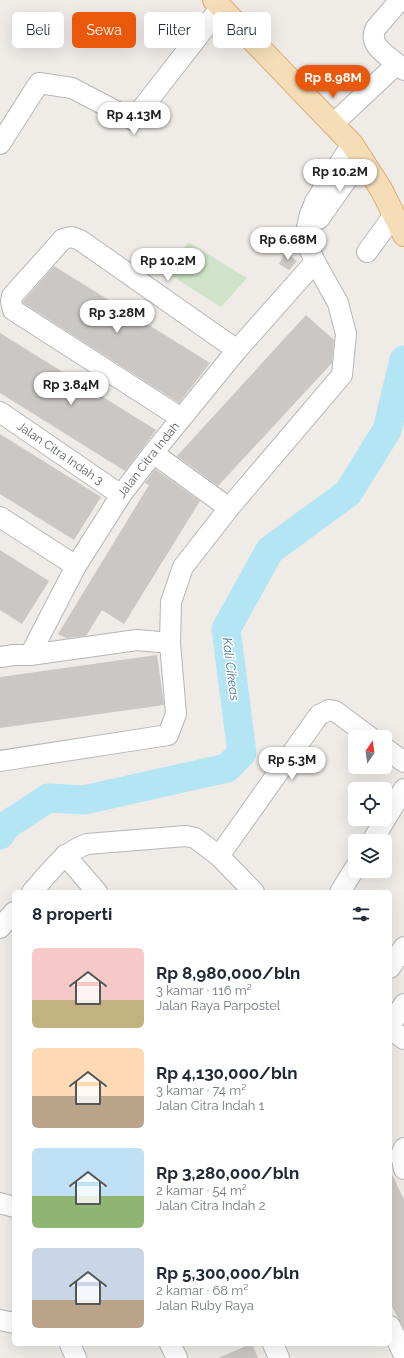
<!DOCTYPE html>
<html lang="id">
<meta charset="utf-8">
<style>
body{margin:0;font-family:Raleway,sans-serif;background:#f6f6f7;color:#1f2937;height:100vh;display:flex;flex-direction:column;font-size:15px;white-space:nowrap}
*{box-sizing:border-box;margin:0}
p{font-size:13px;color:#747a83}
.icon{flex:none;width:22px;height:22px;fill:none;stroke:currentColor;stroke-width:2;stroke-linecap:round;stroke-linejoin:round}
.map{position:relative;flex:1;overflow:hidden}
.sheet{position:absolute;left:12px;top:890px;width:380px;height:456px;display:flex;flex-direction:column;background:#fff;border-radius:6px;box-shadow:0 4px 16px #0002}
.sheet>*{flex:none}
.banner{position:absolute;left:12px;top:12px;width:380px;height:36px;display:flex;gap:8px}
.needle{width:26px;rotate:13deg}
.fabs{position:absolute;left:348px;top:730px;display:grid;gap:8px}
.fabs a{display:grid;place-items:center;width:44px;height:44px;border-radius:6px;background:#fff;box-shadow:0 4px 16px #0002;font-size:20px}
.price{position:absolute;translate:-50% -34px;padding:0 9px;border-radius:14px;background:#fff;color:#222;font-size:13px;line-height:26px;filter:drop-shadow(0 1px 2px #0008)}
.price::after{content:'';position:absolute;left:50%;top:24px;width:12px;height:9px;margin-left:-6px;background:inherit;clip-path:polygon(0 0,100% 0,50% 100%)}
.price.on{background:#ea580c;color:#fff}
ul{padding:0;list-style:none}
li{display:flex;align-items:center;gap:12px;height:100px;padding:0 20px}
li span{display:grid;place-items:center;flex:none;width:112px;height:80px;border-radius:6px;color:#555}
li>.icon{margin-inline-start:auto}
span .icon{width:48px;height:48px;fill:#fffc;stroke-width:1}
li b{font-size:17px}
h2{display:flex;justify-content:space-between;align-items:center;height:48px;padding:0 20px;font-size:17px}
.pill{padding:0 14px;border-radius:6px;background:#fff;box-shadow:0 4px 16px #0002;font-size:14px;line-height:36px}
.pill.on{background:#ea580c;color:#fff}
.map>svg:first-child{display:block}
.green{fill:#cee3c8}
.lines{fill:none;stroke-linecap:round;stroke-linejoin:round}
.river{stroke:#b3e5f4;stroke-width:29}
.building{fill:#cbc7c4}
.minor-casing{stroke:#b3b6b8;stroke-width:22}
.major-casing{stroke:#e0aa71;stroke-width:24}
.minor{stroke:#fff;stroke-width:20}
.major{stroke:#f5deb7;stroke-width:22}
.labels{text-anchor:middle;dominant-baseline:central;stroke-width:3;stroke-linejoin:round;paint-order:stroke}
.street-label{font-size:12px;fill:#5f6466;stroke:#fff}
.water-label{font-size:13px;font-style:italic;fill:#46778c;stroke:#fff}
</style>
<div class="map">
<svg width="404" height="1358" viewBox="0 0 404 1358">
<rect width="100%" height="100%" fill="#efece8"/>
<polygon class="green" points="188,242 247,278 221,307 167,273"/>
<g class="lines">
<polyline class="river" points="0,835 7,825 48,798 84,800 227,768 242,753 226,629 270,550 348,493 387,430 404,360"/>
</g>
<g class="building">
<polygon points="285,252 297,261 289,270 279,264"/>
<polygon points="54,266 210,363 179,403 23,303 23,301"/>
<polygon points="306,315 334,340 332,363 218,486 177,456"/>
<polygon points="0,333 156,430 125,471 0,393"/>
<polygon points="0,434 101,497 74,540 0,494"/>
<polygon points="155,469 200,501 124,624 102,610 86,636 66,638 58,634 149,485 145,483"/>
<polygon points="0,550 49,581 22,624 0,610"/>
<polygon points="157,655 164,705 0,728 0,677"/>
<polygon points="390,1170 404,1200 404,1329 390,1303"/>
<polygon points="252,1344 258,1358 218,1358 251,1344"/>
</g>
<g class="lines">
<defs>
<g id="minor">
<path d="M 397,64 C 386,54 367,45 376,28 L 400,0"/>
<polyline points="333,124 397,64 404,70"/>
<polyline points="0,144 39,83 72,88 133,120 221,7"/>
<polyline points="319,219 362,158"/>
<polyline points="367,252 394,215"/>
<path id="s1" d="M 0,412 L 121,495"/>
<polyline points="181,418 13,310 11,301 12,296 63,239 72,237 80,240 237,350"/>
<polyline points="153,453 229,508"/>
<polyline points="0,517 76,566"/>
<polyline points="30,655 137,640 170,643"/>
<path id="s2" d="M 0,657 L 14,655 L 30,655 L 76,566 L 121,495 L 153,453 L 237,350 L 315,262"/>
<polyline points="385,748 404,762"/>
<polyline points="0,761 168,735 176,714 170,643 171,602 183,567 229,508 342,375 346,334 338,303 315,262 308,246 306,232 310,214 315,202 352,144"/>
<polyline points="372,841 404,789"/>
<polyline points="65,855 97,892"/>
<polyline points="219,856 319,715 329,710 335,711 370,737"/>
<path d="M 32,892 C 49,873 62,853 87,844 L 186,836 L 195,838 L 219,856 L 254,892"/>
<polyline points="340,892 355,868"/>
<polyline points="0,928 14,912"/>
<polyline points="390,968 404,947"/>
<polyline points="390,1026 404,1004"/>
<polyline points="390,1029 404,1039"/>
<polyline points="404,1148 401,1155 404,1169"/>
<polyline points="0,1203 14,1207"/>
<polyline points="0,1320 14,1323"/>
<polyline points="390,1326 404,1355"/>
<polyline points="70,1344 76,1358"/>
<polyline points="170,1344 177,1358"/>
<polyline points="273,1344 279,1358"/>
</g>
<polyline id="major" points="214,0 352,144 381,189 404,235"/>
</defs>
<use href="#minor" class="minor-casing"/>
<use href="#major" class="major-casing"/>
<use href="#minor" class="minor"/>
<use href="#major" class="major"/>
</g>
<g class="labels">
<g class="street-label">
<text stroke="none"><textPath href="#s1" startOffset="73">Jalan Citra Indah 3</textPath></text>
<text stroke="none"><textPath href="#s2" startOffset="259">Jalan Citra Indah</textPath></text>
</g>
<g class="water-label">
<text transform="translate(231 669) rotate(83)">Kali Cikeas</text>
</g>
</g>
</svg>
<div class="fabs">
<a><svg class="needle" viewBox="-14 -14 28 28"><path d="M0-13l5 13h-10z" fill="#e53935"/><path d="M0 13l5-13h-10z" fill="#747a83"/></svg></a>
<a><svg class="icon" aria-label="locate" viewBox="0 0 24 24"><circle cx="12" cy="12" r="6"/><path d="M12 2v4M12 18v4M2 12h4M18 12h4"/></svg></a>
<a><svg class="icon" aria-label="layers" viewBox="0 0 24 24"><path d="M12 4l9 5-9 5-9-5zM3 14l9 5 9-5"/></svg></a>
</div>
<b class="price on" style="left:333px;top:99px">Rp 8.98M</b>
<b class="price" style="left:134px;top:136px">Rp 4.13M</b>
<b class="price" style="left:340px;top:193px">Rp 10.2M</b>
<b class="price" style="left:288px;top:261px">Rp 6.68M</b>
<b class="price" style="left:168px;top:282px">Rp 10.2M</b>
<b class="price" style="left:117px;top:334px">Rp 3.28M</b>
<b class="price" style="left:71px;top:406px">Rp 3.84M</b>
<b class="price" style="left:292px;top:781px">Rp 5.3M</b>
<div class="banner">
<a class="pill">Beli</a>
<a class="pill on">Sewa</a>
<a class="pill">Filter</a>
<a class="pill">Baru</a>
</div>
<section class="sheet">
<h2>8 properti<svg class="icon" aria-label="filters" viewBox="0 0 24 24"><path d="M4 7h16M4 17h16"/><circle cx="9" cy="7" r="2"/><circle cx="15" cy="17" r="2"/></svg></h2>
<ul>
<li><span style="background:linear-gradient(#f6c9c9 65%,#c2b280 0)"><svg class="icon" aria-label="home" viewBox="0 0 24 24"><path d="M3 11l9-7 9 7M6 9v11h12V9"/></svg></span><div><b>Rp 8,980,000/bln</b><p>3 kamar · 116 m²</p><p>Jalan Raya Parpostel</p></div></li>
<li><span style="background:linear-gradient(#ffd9b3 60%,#b9a48a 0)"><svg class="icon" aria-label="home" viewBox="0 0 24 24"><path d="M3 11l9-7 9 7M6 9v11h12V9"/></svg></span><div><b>Rp 4,130,000/bln</b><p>3 kamar · 74 m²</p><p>Jalan Citra Indah 1</p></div></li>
<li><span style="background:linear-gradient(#bfe0f5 60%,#8fb573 0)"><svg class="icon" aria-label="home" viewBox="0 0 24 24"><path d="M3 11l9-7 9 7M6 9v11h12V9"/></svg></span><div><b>Rp 3,280,000/bln</b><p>2 kamar · 54 m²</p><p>Jalan Citra Indah 2</p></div></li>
<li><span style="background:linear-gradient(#c9d6e8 65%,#b9a48a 0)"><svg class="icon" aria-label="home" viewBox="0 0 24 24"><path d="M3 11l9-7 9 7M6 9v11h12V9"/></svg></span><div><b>Rp 5,300,000/bln</b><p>2 kamar · 68 m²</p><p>Jalan Ruby Raya</p></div></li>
</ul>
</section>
</div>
